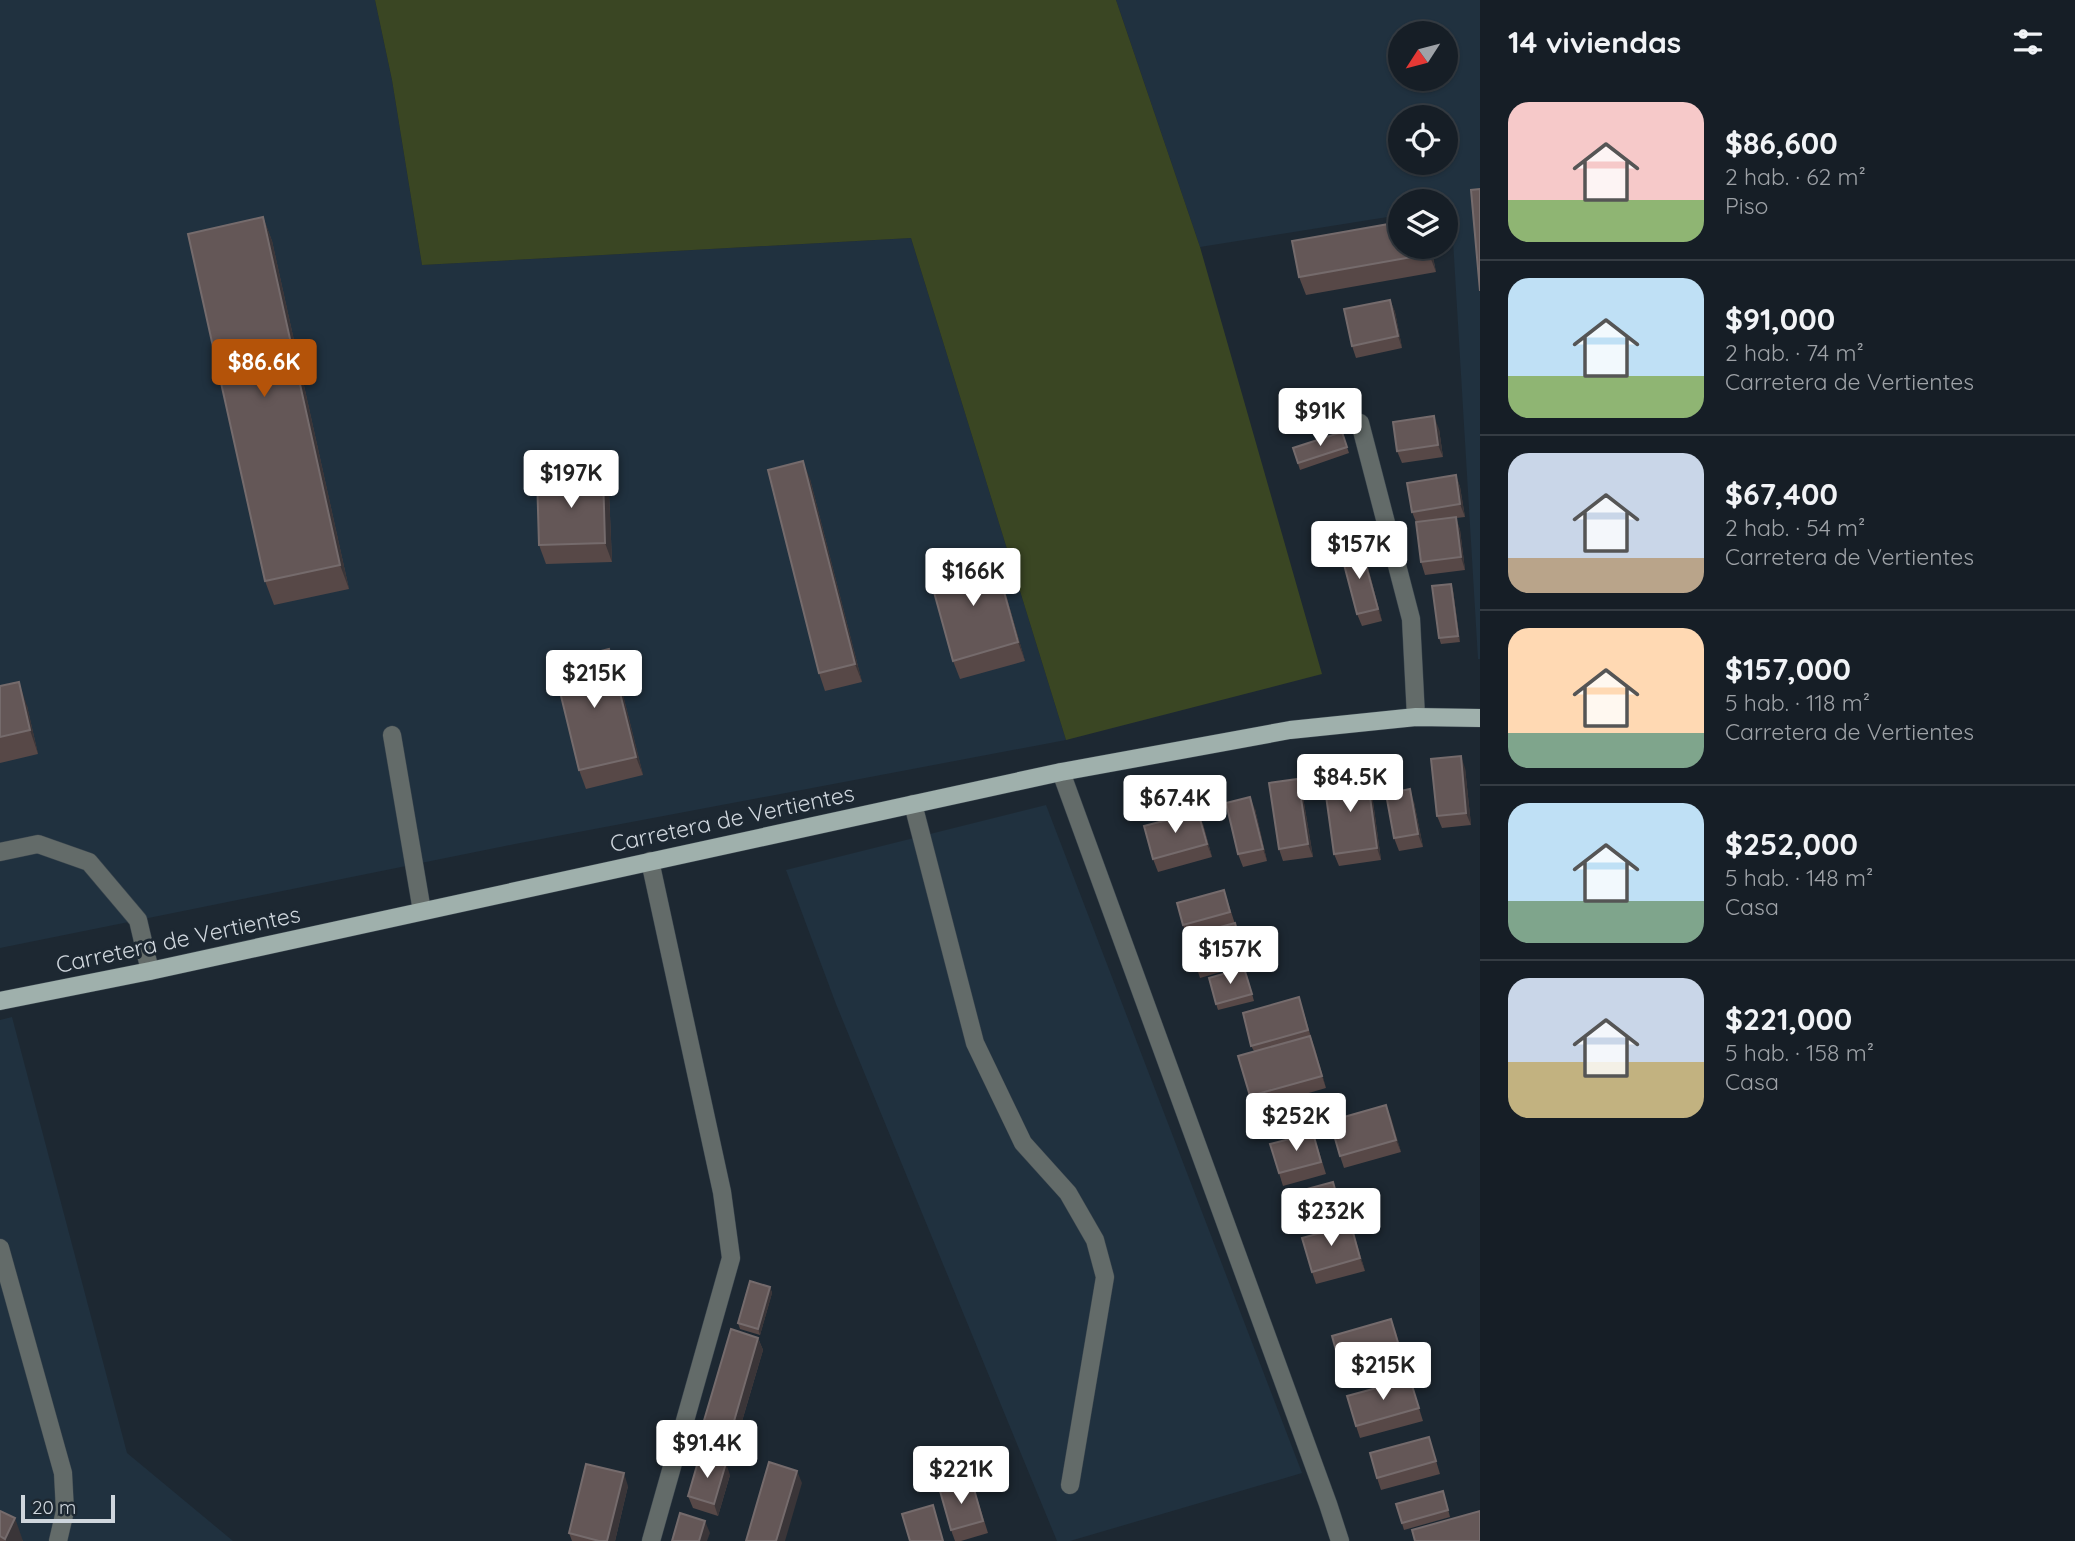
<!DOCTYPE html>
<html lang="es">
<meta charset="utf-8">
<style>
body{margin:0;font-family:Quicksand,sans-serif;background:#1f272e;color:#f1f3f6;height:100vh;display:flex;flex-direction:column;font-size:26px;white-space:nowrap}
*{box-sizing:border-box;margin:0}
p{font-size:23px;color:#9ea2a7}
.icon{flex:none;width:38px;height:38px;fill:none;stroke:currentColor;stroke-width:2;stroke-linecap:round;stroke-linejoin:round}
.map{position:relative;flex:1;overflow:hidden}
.details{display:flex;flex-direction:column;background:#161e26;width:595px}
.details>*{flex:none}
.needle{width:46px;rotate:234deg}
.controls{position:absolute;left:1388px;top:21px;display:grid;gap:14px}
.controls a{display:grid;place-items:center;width:70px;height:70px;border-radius:50%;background:#161e26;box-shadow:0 2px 5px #0004,0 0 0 2px #353c43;font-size:35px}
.scale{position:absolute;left:21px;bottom:18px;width:94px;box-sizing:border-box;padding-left:7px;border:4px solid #cfd6dd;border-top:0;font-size:19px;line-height:24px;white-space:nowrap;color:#cfd6dd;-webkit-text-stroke:5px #1d2832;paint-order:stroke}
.price{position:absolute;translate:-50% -60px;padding:0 16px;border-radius:7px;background:#fff;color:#222;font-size:23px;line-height:46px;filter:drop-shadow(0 2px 4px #0008)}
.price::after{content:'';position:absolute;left:50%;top:42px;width:21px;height:16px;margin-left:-10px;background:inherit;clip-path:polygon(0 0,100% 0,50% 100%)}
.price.current{background:#b45309;color:#fff}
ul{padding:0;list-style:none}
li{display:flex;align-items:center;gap:21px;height:175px;padding:0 28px}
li+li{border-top:2px solid #353c43}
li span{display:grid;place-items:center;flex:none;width:196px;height:140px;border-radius:21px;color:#555}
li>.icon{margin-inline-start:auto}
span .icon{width:84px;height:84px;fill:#fffc;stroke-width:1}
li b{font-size:30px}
h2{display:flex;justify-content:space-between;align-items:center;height:84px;padding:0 28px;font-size:30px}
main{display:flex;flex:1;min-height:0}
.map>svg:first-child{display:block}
.built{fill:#20313f;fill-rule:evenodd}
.green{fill:#3a4623}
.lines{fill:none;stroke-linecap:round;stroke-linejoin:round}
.minor-casing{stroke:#39444d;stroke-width:19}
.major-casing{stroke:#39444d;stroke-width:19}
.minor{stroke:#636b69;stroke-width:18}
.major{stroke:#9fb0ac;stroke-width:18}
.wall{fill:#574847}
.shaded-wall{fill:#3a3538}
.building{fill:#645757;stroke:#756b6c;stroke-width:2}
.labels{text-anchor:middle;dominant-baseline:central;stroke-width:6;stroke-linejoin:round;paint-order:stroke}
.street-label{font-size:23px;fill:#cfd6dd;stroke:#1d2832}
</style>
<main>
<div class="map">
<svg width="1480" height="1541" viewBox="0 0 1480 1541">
<rect width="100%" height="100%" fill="#1d2832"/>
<g class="built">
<polygon points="0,0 375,0 392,80 422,265 911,238 1066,740 515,844 0,948"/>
<path d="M 1116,0 L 1480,0 L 1480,659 L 1478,659 L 1451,207 L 1446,208 L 1446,201 L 1400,201 L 1400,215 L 1200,247 ZM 1400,33 L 1446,33 L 1446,79 L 1400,79 ZM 1400,117 L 1446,117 L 1446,163 L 1400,163 Z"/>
<polygon points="1046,805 1302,1473 1070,1541 1057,1541 836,1004 786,870"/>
<polygon points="12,1017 127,1453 233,1541 0,1541 0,1020"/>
</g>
<polygon class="green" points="375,0 1116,0 1200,247 1322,674 1066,740 911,238 422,265 392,80"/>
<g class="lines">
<defs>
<g id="minor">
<polyline points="1360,423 1411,619 1416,717"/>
<polyline points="392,735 422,911"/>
<polyline points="1061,772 1328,1504 1340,1541"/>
<polyline points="913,804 975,1043 1023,1143 1068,1193 1095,1240 1105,1277 1070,1485"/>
<polyline points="0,852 38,844 89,862 138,920 150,971"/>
<polyline points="650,861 722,1192 731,1258 651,1541"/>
<polyline points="0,1248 63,1473 65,1511 58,1541"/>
</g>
<polyline id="major" points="0,1001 150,971 1061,772 1290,730 1416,717 1480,718"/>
</defs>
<use href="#minor" class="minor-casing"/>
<use href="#major" class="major-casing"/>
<use href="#minor" class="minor"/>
<use href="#major" class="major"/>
</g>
<g class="wall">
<polygon points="263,217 272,241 349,589 274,605 265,581"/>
<polygon points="1400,247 1431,247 1436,272 1306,295 1299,277"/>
<polygon points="1390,300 1395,312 1402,348 1356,358 1352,346"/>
<polygon points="1439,429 1443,457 1402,463 1397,451"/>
<polygon points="1342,432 1349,453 1300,470 1293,448"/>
<polygon points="1456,475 1460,487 1465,517 1456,518 1460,530 1465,570 1425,575 1421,562 1416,522 1412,512"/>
<polygon points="810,479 862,682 825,691 819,673"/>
<polygon points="609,492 612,562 546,564 539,545"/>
<polygon points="1361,547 1366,560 1382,621 1362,626 1357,614"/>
<polygon points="1000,574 1025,661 960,679 953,661"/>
<polygon points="1451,584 1453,590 1460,642 1441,644 1439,638"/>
<polygon points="616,667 643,775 586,789 579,770"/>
<polygon points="0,686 27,706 38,754 0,763"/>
<polygon points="1465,768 1471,825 1442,828 1437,816"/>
<polygon points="1367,775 1371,787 1381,860 1339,866 1334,854"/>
<polygon points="1302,791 1313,857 1283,861 1279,849"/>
<polygon points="1414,802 1423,847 1399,851 1394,838"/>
<polygon points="1255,809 1267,861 1243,867 1238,854"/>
<polygon points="1203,824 1212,857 1158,872 1153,859"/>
<polygon points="1224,890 1248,964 1200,978 1183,925"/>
<polygon points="1247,975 1254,1001 1218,1010 1216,1004"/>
<polygon points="1303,1010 1326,1088 1254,1109 1250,1096 1254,1051 1251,1046"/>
<polygon points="1386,1105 1401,1152 1344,1168 1340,1156"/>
<polygon points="1317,1145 1326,1174 1283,1186 1279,1173"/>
<polygon points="1333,1182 1345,1220 1297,1233 1292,1221"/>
<polygon points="1351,1225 1365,1271 1316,1284 1312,1272"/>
<polygon points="770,1287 772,1293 760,1335 740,1329 738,1323"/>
<polygon points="1391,1319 1406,1368 1347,1385 1342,1372"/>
<polygon points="758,1338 763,1350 732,1455 704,1447 700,1434"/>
<polygon points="1410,1379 1423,1421 1360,1438 1356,1426"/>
<polygon points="1429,1437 1440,1474 1381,1490 1377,1478"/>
<polygon points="730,1475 718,1516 693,1508 688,1496"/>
<polygon points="972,1482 988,1533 961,1541 955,1541 951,1530"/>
<polygon points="628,1486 615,1541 572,1541 569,1533"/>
<polygon points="1445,1497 1450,1517 1404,1530 1396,1504"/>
<polygon points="0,1511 23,1541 0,1541"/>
</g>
<g class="shaded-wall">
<polygon points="263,217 272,241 349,589 340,565"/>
<polygon points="1428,247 1431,247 1436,272 1429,254"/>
<polygon points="1390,300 1395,312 1402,348 1398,336"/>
<polygon points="1434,416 1439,429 1443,457 1438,445"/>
<polygon points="803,461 810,479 862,682 855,664"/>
<polygon points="603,474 609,492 612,562 605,543"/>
<polygon points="1456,475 1460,487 1465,517 1460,504"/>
<polygon points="1456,517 1460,530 1465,570 1461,557"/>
<polygon points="1361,547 1366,560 1382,621 1378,609"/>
<polygon points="994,556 1000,574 1025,661 1018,642"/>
<polygon points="1451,584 1453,590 1460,642 1458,636"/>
<polygon points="609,649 616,667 643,775 636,757"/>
<polygon points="19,682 27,706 38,754 30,730"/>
<polygon points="1461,756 1465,768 1471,825 1466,813"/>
<polygon points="1367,775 1371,787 1381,860 1377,848"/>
<polygon points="1298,779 1302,791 1313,857 1308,844"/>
<polygon points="1410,789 1414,802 1423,847 1418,834"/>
<polygon points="1250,797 1255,809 1267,861 1263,849"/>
<polygon points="1198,812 1203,824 1212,857 1207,844"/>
<polygon points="1310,1036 1315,1048 1326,1088 1322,1076"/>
<polygon points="1386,1105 1391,1117 1401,1152 1396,1140"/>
<polygon points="1333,1182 1338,1195 1345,1220 1340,1207"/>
<polygon points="1351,1225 1355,1237 1365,1271 1360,1258"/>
<polygon points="770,1287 772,1293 760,1335 758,1329"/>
<polygon points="1391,1319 1396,1332 1406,1368 1402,1356"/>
<polygon points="758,1338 763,1350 732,1455 728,1442"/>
<polygon points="726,1463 730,1475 718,1516 714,1504"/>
<polygon points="797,1471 802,1483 785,1541 776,1541"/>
<polygon points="624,1473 628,1486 615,1541 607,1541"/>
<polygon points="15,1518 23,1541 6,1541 5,1539"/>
<polygon points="705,1521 710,1533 707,1541 699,1541"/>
</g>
<g class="building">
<polygon points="1480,189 1480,291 1471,190"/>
<polygon points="263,217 340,565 265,581 188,234"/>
<polygon points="1400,222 1400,247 1428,247 1429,254 1299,277 1292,241"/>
<polygon points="1390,300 1398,336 1352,346 1344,309"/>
<polygon points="1434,416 1438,445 1397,451 1393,422"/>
<polygon points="1342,432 1347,447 1298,463 1293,448"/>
<polygon points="803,461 855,664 819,673 768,470"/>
<polygon points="603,474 605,543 539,545 537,476"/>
<polygon points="1456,475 1460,504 1412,512 1407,483"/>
<polygon points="1456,517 1461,557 1421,562 1416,522"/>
<polygon points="1361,547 1378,609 1357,614 1341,553"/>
<polygon points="994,556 1018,642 953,661 929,574"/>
<polygon points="1451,584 1458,636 1439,638 1432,586"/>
<polygon points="609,649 636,757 579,770 553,663"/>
<polygon points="19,682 30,730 0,737 0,686"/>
<polygon points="1461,756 1466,813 1437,816 1431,759"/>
<polygon points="1367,775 1377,848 1334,854 1324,781"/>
<polygon points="1298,779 1308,844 1279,849 1269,783"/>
<polygon points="1410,789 1418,834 1394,838 1386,794"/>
<polygon points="1250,797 1263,849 1238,854 1226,803"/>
<polygon points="1198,812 1207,844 1153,859 1144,826"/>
<polygon points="1224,890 1230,912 1183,925 1177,903"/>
<polygon points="1235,923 1243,952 1195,966 1187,936"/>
<polygon points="1244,968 1252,994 1216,1004 1209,978"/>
<polygon points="1299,997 1308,1030 1251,1046 1243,1013"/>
<polygon points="1310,1036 1322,1076 1250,1096 1238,1056"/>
<polygon points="1386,1105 1396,1140 1340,1156 1330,1121"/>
<polygon points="1313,1133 1321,1162 1279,1173 1270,1144"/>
<polygon points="1333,1182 1340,1207 1292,1221 1285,1195"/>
<polygon points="1351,1225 1360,1258 1312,1272 1302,1238"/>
<polygon points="750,1281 770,1287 758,1329 738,1323"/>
<polygon points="1391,1319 1402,1356 1342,1372 1332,1336"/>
<polygon points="731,1329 758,1338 728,1442 700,1434"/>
<polygon points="1410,1379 1419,1408 1356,1426 1347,1396"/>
<polygon points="1429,1437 1436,1461 1377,1478 1370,1453"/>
<polygon points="700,1455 726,1463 714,1504 688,1496"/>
<polygon points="769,1462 797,1471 776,1541 746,1541"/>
<polygon points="586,1464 624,1473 607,1541 599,1541 569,1533"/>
<polygon points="972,1482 983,1521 951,1530 940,1491"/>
<polygon points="1443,1491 1448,1510 1402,1523 1396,1504"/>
<polygon points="933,1505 943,1541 910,1541 902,1514"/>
<polygon points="0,1511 15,1518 5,1539 0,1536"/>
<polygon points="1480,1511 1480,1541 1415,1541 1412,1530"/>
<polygon points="680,1513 705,1521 699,1541 672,1541"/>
</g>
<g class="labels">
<g class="street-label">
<text transform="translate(732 818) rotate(-12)">Carretera de Vertientes</text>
<text transform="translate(178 939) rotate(-12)">Carretera de Vertientes</text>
</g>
</g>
</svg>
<div class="controls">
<a><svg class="needle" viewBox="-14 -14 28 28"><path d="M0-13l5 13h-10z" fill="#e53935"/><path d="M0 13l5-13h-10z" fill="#9ea2a7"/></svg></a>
<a><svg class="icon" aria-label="locate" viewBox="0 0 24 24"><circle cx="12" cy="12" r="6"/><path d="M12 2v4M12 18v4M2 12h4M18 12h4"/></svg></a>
<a><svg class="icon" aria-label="layers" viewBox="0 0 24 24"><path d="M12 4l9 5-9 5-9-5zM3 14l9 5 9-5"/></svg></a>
</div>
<div class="scale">20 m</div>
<b class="price current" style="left:264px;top:399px">$86.6K</b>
<b class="price" style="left:1320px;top:448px">$91K</b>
<b class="price" style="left:571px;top:510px">$197K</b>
<b class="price" style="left:1359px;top:581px">$157K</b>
<b class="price" style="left:973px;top:608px">$166K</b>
<b class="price" style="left:594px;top:710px">$215K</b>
<b class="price" style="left:1350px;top:814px">$84.5K</b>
<b class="price" style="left:1175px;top:835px">$67.4K</b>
<b class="price" style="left:1230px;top:986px">$157K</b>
<b class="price" style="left:1296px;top:1153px">$252K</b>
<b class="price" style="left:1331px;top:1248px">$232K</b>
<b class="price" style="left:1383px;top:1402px">$215K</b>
<b class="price" style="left:707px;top:1480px">$91.4K</b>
<b class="price" style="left:961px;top:1506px">$221K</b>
</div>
<section class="details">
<h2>14 viviendas<svg class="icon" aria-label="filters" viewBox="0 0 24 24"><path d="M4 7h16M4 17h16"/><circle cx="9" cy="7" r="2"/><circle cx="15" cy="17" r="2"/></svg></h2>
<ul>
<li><span style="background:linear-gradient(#f6c9c9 70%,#8fb573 0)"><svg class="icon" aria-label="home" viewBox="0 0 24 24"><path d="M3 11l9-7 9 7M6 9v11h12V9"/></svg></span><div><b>$86,600</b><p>2 hab. · 62 m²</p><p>Piso</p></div></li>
<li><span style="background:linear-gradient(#bfe0f5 70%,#8fb573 0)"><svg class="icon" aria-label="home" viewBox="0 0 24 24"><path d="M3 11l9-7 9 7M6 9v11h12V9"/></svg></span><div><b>$91,000</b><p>2 hab. · 74 m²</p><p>Carretera de Vertientes</p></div></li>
<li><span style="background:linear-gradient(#c9d6e8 75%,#b9a48a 0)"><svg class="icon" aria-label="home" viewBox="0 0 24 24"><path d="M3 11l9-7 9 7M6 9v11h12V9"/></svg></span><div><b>$67,400</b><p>2 hab. · 54 m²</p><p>Carretera de Vertientes</p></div></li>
<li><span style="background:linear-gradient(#ffd9b3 75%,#7fa58c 0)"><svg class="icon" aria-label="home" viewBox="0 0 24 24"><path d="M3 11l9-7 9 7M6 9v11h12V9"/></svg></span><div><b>$157,000</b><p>5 hab. · 118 m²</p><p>Carretera de Vertientes</p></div></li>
<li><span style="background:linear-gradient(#bfe0f5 70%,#7fa58c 0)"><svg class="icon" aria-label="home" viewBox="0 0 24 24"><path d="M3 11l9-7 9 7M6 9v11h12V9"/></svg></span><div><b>$252,000</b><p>5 hab. · 148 m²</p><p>Casa</p></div></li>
<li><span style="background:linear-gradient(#c9d6e8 60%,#c2b280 0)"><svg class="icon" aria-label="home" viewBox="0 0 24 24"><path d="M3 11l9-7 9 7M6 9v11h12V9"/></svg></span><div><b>$221,000</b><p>5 hab. · 158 m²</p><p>Casa</p></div></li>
</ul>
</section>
</main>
